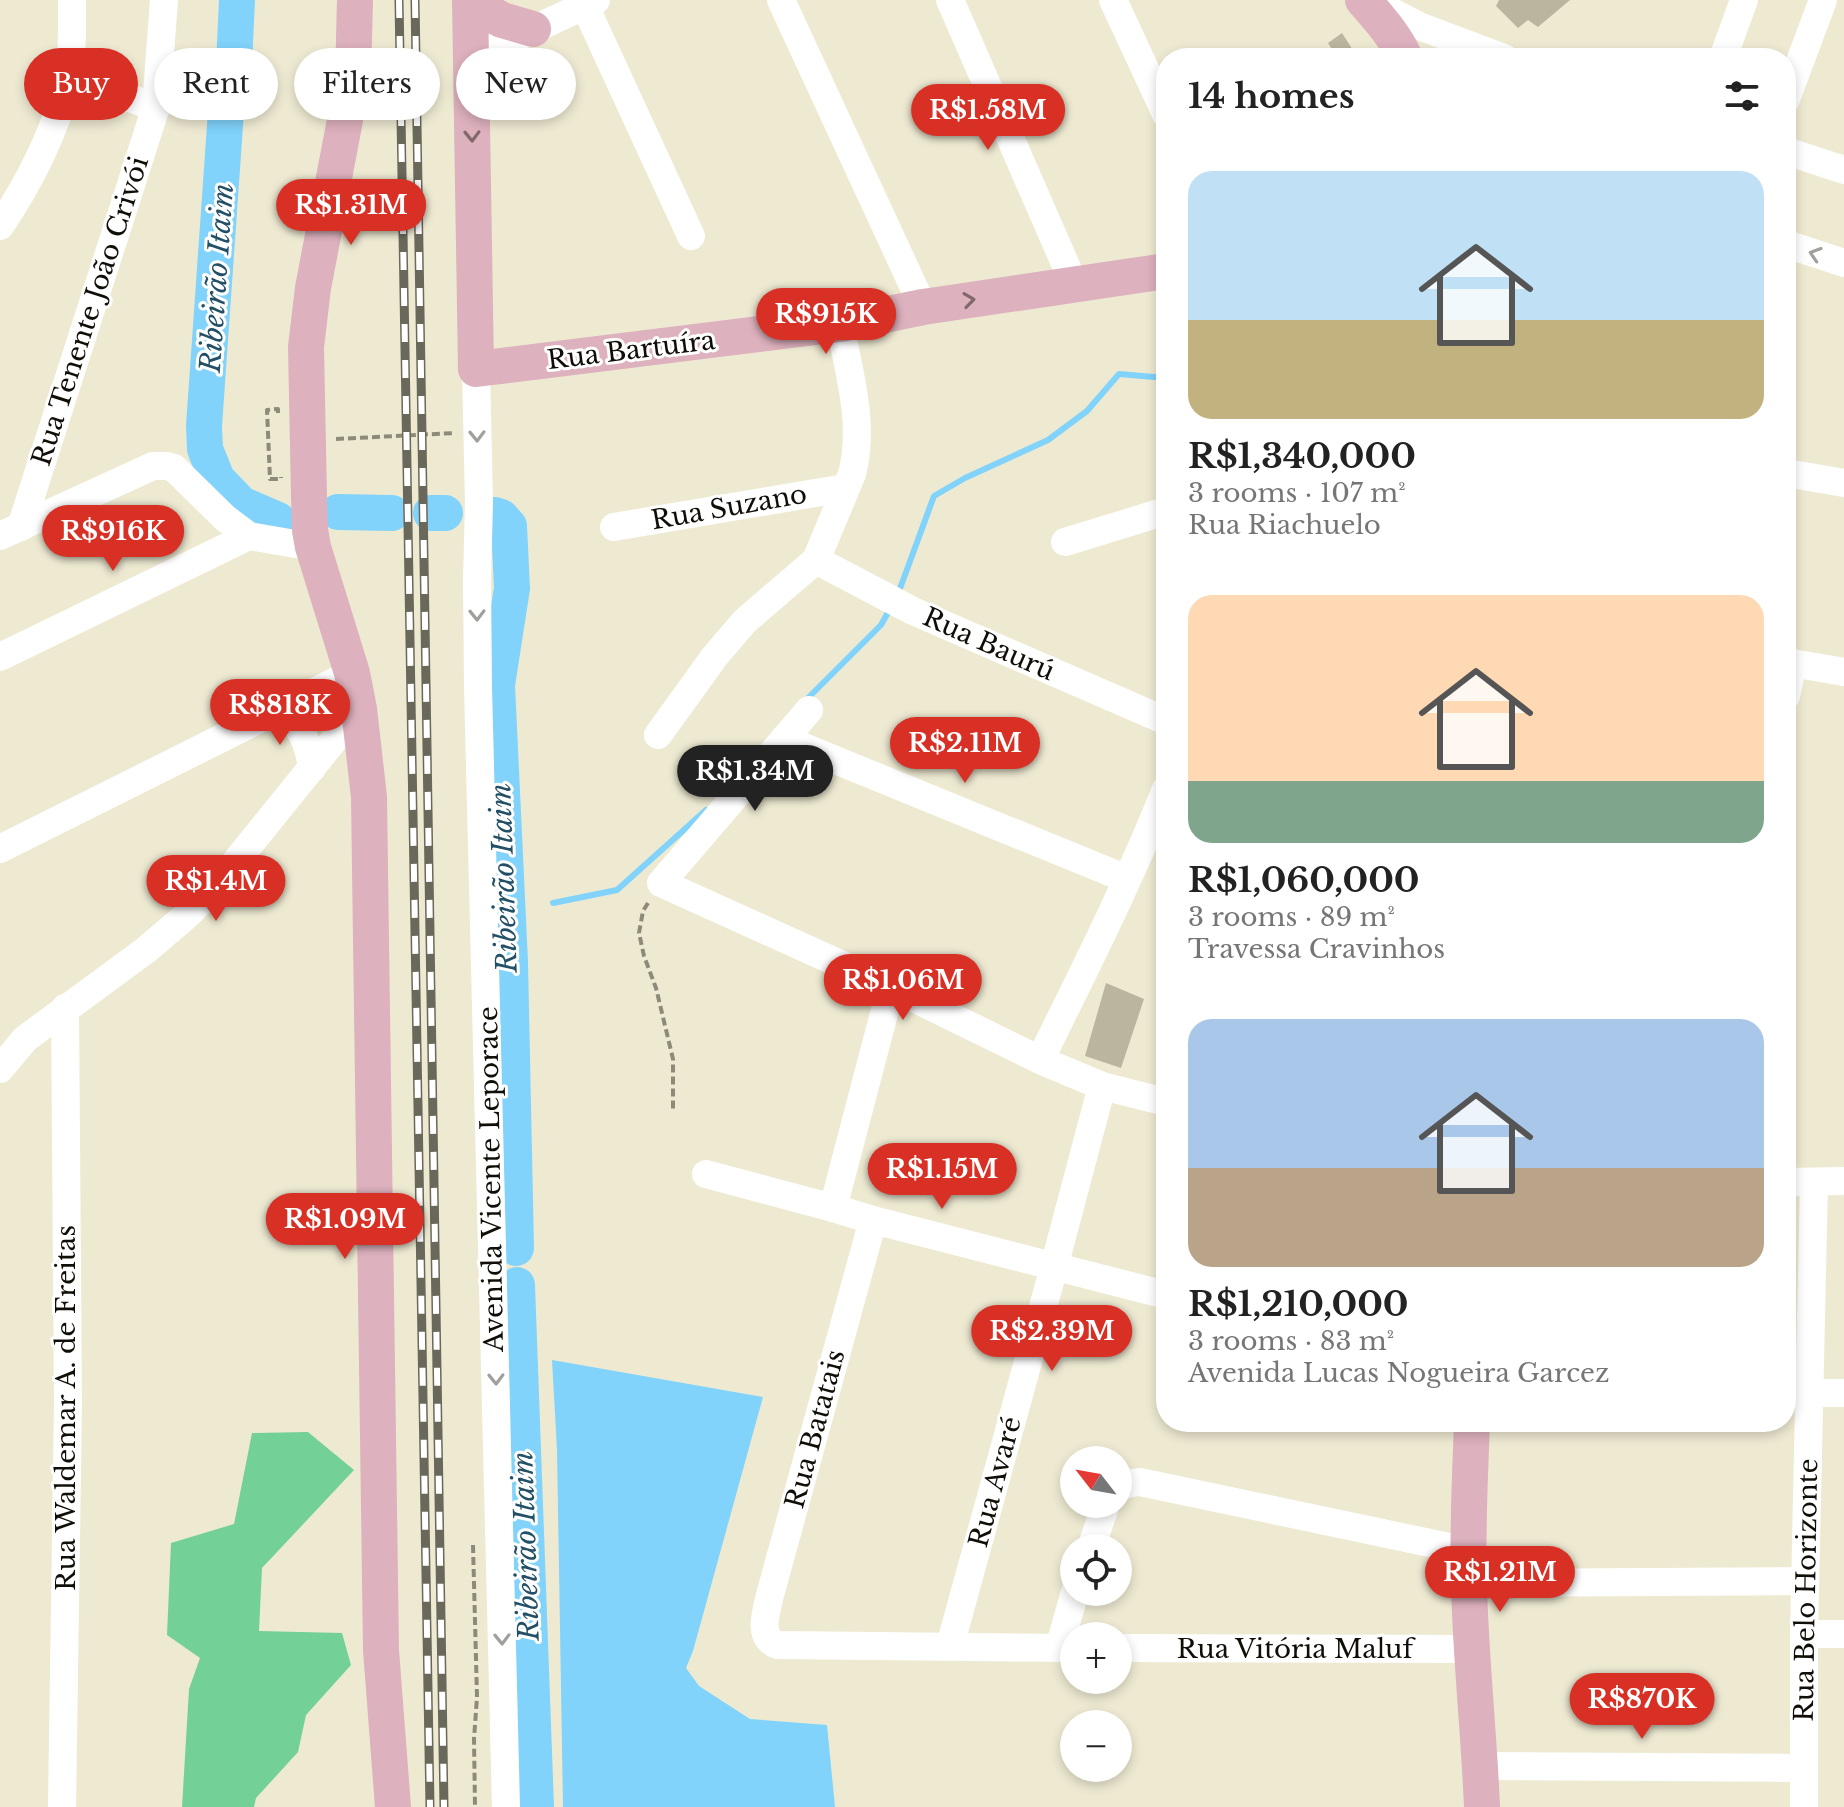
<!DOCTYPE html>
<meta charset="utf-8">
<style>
body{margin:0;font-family:"Libre Baskerville",serif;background:#f6f6f6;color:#222;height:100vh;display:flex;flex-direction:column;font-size:30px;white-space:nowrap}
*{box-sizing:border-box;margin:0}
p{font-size:26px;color:#767676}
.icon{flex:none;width:44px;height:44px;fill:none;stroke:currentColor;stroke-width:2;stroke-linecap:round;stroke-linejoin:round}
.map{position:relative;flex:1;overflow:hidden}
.drawer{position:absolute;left:1156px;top:48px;width:640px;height:1384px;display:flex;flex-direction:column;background:#fff;border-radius:32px;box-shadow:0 4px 12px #0003}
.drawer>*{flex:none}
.top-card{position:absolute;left:24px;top:48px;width:760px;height:72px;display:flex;gap:16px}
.needle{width:52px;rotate:301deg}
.buttons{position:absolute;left:1060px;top:1446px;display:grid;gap:16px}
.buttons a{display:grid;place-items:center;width:72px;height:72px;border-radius:50%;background:#fff;box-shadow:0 4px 12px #0003;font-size:40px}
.price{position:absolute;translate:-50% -68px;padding:0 18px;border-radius:28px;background:#d93025;color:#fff;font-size:26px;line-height:52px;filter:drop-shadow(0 2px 4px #0008)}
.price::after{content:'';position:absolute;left:50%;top:48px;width:24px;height:18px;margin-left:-12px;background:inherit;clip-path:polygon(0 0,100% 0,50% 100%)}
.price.active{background:#222;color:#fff}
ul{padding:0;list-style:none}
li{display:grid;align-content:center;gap:16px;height:424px;padding:0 32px}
li span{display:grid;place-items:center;height:248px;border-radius:24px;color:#555}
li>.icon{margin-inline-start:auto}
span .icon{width:144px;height:144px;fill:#fffc;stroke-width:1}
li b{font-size:34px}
h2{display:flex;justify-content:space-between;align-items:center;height:96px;padding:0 32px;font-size:34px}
.tag{padding:0 28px;border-radius:36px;background:#fff;box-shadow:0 4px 12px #0003;font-size:28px;line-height:72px}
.tag.active{background:#d93025;color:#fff}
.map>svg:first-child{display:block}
.forest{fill:#73d097}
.water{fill:#81d3fb}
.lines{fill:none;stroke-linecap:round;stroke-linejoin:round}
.stream{stroke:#81d3fb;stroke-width:6}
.river{stroke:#81d3fb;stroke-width:36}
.building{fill:#b9b59e}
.path{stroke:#8d8a7a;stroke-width:4;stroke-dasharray:8 4;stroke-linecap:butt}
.minor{stroke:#fff;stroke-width:28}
.major{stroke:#ddb1bd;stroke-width:36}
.rail-casing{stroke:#6a685a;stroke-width:9}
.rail{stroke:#fff;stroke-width:6;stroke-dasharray:18;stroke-linecap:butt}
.oneway{stroke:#81686b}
.oneway2{stroke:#9f9f9c}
.labels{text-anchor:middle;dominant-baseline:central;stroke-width:6;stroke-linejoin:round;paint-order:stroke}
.street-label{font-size:26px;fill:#100e07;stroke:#fff}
.water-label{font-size:28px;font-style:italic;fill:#235066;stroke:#fff}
</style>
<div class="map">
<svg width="1844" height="1807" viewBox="0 0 1844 1807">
<rect width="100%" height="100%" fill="#eeead2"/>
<polygon class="forest" points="308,1432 354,1470 262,1568 259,1631 342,1633 351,1665 306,1715 298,1752 256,1798 254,1807 182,1807 189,1689 200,1658 167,1635 171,1543 234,1524 252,1433"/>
<polygon class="water" points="552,1360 763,1397 693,1651 686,1668 699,1686 750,1719 827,1725 835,1807 563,1807 557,1450"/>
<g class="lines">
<g class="stream">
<polyline points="898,594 934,496 965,478 1048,440 1087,411 1119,374 1166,378"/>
<polyline points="804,702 881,625 891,607"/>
<polyline points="553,903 617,890 706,810"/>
</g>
<g class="river">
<polyline points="237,0 233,86 226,111 204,426 205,449 217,479 241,504 278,520"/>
<polyline points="338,512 392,513"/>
<polyline points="431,513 445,513"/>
<polyline points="495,515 501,517 509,526 512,588 497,685 510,962 516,1248"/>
<polyline points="517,1285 536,1807"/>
</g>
</g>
<g class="building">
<polygon points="1499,0 1570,0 1538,27 1528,20 1518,28 1496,6"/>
<polygon points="1342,33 1358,58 1324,58 1333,51 1328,43"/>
<polygon points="1106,983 1144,999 1121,1068 1085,1056"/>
</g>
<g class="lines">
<g class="path">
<polyline points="278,413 278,409 267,410 270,479 281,479 281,477"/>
<polyline points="336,439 455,433"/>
<polyline points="648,903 643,911 639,933 644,956 656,988 673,1059 673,1109"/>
<polyline points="473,1545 477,1697 474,1739 475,1807"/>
</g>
<g class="minor">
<polyline points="781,0 923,307"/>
<polyline points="950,0 1074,284"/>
<polyline points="1113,0 1166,114"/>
<polyline points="1369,0 1419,26 1504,58"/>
<polyline points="585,6 691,236"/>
<polyline points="1723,58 1744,0"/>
<polyline points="471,59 596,0"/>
<polyline points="69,78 156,107"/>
<polyline points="1786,99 1823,0"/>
<polyline points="1786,151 1844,170"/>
<path d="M 0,226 C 30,182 54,133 68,81 C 73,61 72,22 72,0"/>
<polyline points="1786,244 1844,263"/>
<polyline points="476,369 479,502 477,580 478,686 506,1807"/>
<polyline points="1786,473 1844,483"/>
<polyline points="21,527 156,107 164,0"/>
<polyline points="614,527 845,488"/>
<polyline points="0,536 153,466 167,466 174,468 225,518 249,536 313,547"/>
<polyline points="1065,542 1166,511"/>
<polyline points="816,560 913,611 1166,721"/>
<polyline points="0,657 249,536"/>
<polyline points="1786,662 1844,672"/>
<polyline points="1786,696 1793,663"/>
<path d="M 280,708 C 301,727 308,740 312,768"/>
<polyline points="809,710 661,883 891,987 1040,1060 1102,1086 1166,1102"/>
<path d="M 658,735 L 715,656 L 745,621 L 816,560 L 852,474 C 865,424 849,373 840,324"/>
<polyline points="784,739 1127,879"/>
<polyline points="0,849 352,673"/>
<path d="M 1040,1060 C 1084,971 1129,882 1166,789"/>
<polyline points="0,1069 25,1039 146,950 187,915 216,886 359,709"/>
<polyline points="706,1174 833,1208 873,1220 1166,1295"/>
<polyline points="1786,1182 1844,1181"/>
<polyline points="833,1208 891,987"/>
<path d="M 873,1220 L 770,1595 C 766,1612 757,1639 778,1645 L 1074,1648"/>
<polyline points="1786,1393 1844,1393"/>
<polyline points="1118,1489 1126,1484 1140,1482 1468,1551"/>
<polyline points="1091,1548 1106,1504"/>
<polyline points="1468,1583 1805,1581"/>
<polyline points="1804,1634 1844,1634"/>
<polyline points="950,1646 1054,1267 1102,1086"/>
<polyline points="1059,1648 1075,1592"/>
<polyline points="1118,1648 1471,1649"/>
<polyline points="1481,1766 1804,1768"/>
<polyline points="62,1807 68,1403 65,1008"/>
<polyline points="1804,1807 1804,1634 1814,1182"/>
</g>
<g class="major">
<polyline points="355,0 353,78 313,288 306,347 309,497 310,530 313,547 352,673 359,709 369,797 381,1650 393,1807"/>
<polyline points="470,0 476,369 840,324 923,307 1166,271"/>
<path d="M 1363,0 C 1379,18 1395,36 1405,58"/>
<polyline points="470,2 502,20 533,29"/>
<path d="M 1472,1422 C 1470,1477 1467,1532 1469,1587 C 1471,1661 1479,1734 1482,1807"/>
</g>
<defs>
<g id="rail">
<polyline points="399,0 430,1807"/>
<polyline points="415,0 444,1807"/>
</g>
</defs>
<use href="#rail" class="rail-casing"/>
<use href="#rail" class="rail"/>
</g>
<defs><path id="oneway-chevron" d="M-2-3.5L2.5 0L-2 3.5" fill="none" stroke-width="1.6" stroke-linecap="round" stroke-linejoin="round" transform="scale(2)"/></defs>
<g class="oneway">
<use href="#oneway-chevron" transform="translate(472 136) rotate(89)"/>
<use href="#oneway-chevron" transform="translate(969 300) rotate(-8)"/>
</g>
<g class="oneway2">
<use href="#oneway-chevron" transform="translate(1815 254) rotate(-162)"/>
<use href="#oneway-chevron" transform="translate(477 436) rotate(89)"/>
<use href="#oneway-chevron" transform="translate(477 615) rotate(89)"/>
<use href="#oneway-chevron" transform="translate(496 1379) rotate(89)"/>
<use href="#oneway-chevron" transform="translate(502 1639) rotate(89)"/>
</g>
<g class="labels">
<g class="street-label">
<text transform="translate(90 311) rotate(-72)">Rua Tenente João Crivói</text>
<text transform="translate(631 350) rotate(-7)">Rua Bartuíra</text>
<text transform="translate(729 507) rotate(-10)">Rua Suzano</text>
<text transform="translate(989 644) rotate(24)">Rua Baurú</text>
<text transform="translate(491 1179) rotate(-91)">Avenida Vicente Leporace</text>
<text transform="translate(66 1408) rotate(-90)">Rua Waldemar A. de Freitas</text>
<text transform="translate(815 1429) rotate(-75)">Rua Batatais</text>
<text transform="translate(995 1482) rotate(-75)">Rua Avaré</text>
<text transform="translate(1806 1590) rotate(-89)">Rua Belo Horizonte</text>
<text x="1295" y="1649">Rua Vitória Maluf</text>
</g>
<g class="water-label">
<text transform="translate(217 278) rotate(-86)">Ribeirão Itaim</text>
<text transform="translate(504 878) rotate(-92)">Ribeirão Itaim</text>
<text transform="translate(526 1546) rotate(-92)">Ribeirão Itaim</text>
</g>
</g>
</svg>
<div class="buttons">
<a><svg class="needle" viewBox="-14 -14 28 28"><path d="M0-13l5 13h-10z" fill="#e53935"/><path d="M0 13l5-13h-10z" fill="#767676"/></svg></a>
<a><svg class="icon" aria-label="locate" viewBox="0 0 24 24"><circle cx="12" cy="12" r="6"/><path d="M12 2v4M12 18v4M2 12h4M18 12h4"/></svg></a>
<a>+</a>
<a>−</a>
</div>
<b class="price" style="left:988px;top:152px">R$1.58M</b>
<b class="price" style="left:351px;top:247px">R$1.31M</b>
<b class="price" style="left:826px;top:356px">R$915K</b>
<b class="price" style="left:113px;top:573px">R$916K</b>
<b class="price" style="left:280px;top:747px">R$818K</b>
<b class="price" style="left:965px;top:785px">R$2.11M</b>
<b class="price active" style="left:755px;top:813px">R$1.34M</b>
<b class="price" style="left:216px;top:923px">R$1.4M</b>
<b class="price" style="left:903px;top:1022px">R$1.06M</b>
<b class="price" style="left:942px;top:1211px">R$1.15M</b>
<b class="price" style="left:345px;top:1261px">R$1.09M</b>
<b class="price" style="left:1052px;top:1373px">R$2.39M</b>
<b class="price" style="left:1500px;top:1614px">R$1.21M</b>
<b class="price" style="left:1642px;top:1741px">R$870K</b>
<div class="top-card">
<a class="tag active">Buy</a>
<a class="tag">Rent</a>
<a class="tag">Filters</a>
<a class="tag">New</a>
</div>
<section class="drawer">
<h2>14 homes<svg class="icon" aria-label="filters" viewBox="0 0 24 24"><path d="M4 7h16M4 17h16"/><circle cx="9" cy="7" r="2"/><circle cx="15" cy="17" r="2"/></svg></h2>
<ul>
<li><span style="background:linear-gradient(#bfe0f5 60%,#c2b280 0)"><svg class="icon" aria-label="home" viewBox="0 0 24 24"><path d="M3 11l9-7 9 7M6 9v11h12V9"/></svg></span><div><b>R$1,340,000</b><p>3 rooms · 107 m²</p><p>Rua Riachuelo</p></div></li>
<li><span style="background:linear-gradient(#ffd9b3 75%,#7fa58c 0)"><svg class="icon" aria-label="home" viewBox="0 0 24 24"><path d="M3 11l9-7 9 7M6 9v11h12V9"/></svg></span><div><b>R$1,060,000</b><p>3 rooms · 89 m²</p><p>Travessa Cravinhos</p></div></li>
<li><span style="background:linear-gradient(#a9c7e8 60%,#b9a48a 0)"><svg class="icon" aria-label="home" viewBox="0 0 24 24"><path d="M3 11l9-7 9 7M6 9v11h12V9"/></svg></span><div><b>R$1,210,000</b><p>3 rooms · 83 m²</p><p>Avenida Lucas Nogueira Garcez</p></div></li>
</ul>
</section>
</div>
